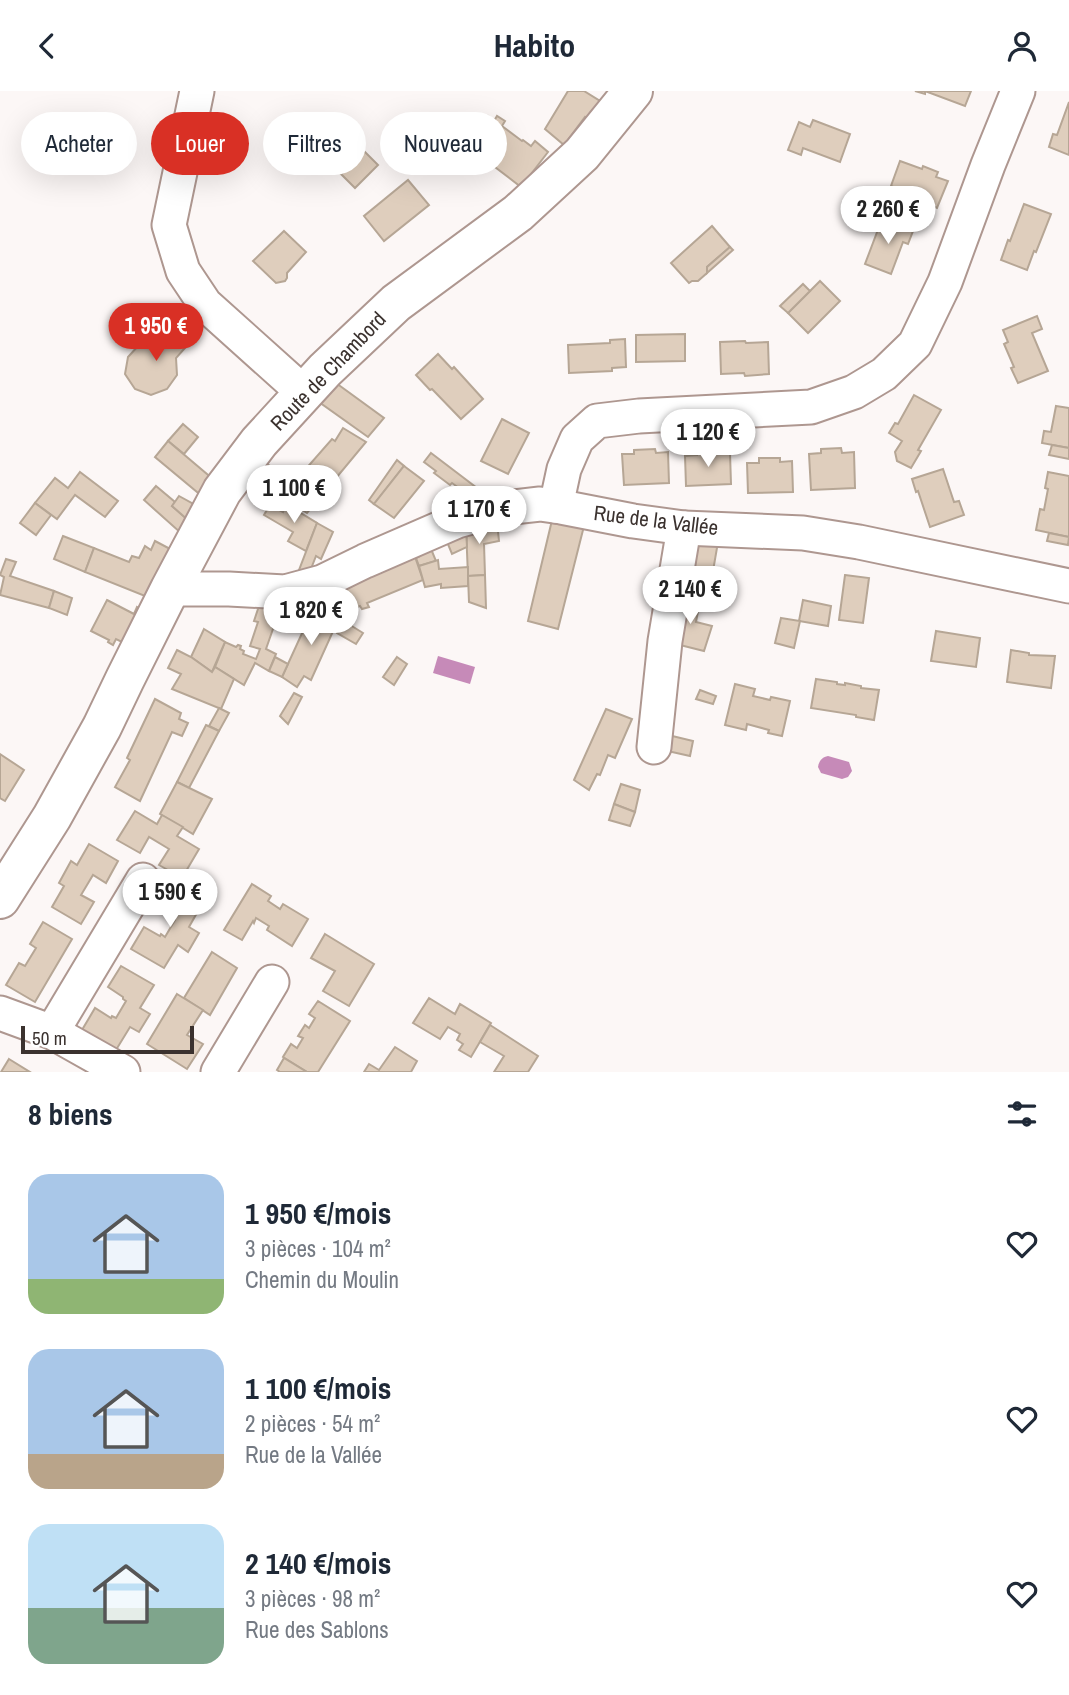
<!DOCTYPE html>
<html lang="fr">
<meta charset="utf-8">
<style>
body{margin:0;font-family:"Archivo Narrow",sans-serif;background:#f6f6f7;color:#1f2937;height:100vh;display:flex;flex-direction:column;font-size:26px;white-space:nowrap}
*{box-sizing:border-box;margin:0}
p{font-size:23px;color:#747a83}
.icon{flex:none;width:38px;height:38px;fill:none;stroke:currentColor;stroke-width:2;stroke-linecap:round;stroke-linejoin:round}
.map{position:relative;height:981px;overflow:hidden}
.sheet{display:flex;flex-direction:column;background:#fff;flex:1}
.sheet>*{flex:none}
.hud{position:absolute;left:21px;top:21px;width:700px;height:63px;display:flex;gap:14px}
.scale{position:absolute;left:21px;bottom:18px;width:173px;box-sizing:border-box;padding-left:7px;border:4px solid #3b322f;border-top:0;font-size:19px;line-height:24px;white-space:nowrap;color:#3b322f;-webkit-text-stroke:5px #fff;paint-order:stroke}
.price{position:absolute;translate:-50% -60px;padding:0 16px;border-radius:24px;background:#fff;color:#222;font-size:23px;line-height:46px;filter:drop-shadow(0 2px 4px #0008)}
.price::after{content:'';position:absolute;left:50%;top:42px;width:21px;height:16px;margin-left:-10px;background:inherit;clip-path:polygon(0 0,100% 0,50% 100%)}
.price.on{background:#d93025;color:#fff}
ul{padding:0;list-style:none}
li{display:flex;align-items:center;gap:21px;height:175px;padding:0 28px}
li span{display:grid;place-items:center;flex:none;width:196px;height:140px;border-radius:21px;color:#555}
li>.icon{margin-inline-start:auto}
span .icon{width:84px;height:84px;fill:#fffc;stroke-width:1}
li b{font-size:30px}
h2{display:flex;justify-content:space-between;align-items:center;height:84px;padding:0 28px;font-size:30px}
.tag{padding:0 24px;border-radius:32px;background:#fff;box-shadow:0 7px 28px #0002;font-size:24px;line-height:63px}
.tag.on{background:#d93025;color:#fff}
header{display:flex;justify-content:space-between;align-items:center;height:91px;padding:0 28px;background:#fff;font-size:32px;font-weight:700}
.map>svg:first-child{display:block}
.water{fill:#c68ab8}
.building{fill:#dfcebd;stroke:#b6a695;stroke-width:2}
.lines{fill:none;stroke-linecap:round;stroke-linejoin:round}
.minor-casing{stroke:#ae9790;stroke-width:37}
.major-casing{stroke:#ae9790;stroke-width:42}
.minor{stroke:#fff;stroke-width:33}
.major{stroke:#fff;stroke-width:38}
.labels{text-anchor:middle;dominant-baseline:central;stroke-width:7;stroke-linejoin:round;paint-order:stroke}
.street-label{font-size:21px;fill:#3b322f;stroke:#fff}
</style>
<header><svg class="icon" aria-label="back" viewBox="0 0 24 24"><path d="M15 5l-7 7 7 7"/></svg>Habito<svg class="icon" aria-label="person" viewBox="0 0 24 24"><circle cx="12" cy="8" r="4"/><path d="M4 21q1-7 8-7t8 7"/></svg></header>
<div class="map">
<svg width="1069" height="981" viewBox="0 0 1069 981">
<rect width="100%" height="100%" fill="#fcf7f6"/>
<g class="water">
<polygon points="438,565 475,576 470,593 433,582"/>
<path d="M 828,665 L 849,671 L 852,680 L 848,686 L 842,688 L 821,682 L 818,676 C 819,670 822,666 828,665 Z"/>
</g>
<g class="building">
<polygon points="568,0 584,0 600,10 591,31 585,26 564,54 545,38"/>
<polygon points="915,0 971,0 965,15 925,0 925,3"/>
<polygon points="1069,11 1069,64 1049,56 1053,43 1057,44"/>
<polygon points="488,25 494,30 497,25 505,30 502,35 522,50 523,49 531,55 535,50 548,61 521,96 466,54"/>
<polygon points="813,29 850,43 840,71 803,57 801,64 788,59 799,31 810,36"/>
<polygon points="349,45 378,74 355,97 341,83 345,80 340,75 339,77 328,66"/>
<polygon points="900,70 922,78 923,75 938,81 936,86 948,90 937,117 926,112 928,106 906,98 905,101 891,95"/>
<polygon points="408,89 429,114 384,150 364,125"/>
<polygon points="1024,113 1051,123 1036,161 1034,160 1027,179 1001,169 1008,149 1010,150"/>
<polygon points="882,128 913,140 908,153 903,151 891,183 865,173"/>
<polygon points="712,135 730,156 707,176 707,182 698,190 692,190 689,192 671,172"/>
<polygon points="284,140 306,161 287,182 287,187 285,190 276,192 253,170"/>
<polygon points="730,156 733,159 707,182 707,176"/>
<polygon points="820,190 840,210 808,242 788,222"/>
<polygon points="803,193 810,200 788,222 780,215"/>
<polygon points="1037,225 1042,238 1032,242 1048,280 1018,292 1011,277 1014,276 1004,253 1008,251 1003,239"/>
<polygon points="178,236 192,249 176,267 177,284 167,298 151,304 135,298 125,283 128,266 139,254 156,251 162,253"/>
<polygon points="685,243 685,270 636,271 636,244"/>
<polygon points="625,248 626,276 612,277 612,280 569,282 568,254 610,252 610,249"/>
<polygon points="745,250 746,252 768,251 769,283 745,285 744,282 721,283 720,251"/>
<polygon points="438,263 452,278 454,276 483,308 461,328 432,298 430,299 416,284"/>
<polygon points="336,292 384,327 368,346 319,311"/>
<polygon points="914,304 941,319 918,359 921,360 911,377 897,370 895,361 902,350 889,342 895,332 898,333"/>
<polygon points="1056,315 1069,317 1069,357 1042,352 1044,340 1051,341"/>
<polygon points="502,328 529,342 508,383 481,370"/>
<polygon points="183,333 198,346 184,363 168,350"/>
<polygon points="343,337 366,351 307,422 282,405 332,348 335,350"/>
<polygon points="168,350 214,389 203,406 155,366"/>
<polygon points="1052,354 1069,357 1069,368 1049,364"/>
<polygon points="841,357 842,362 854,361 855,397 811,399 809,363 821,362 821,358"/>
<polygon points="655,358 656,362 668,361 669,392 624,394 622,363 634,363 634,359"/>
<polygon points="718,359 718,363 730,362 731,393 686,395 685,365 697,364 696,360"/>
<polygon points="431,362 477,397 471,406 452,392 450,394 434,382 436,380 424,371"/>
<polygon points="759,367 780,367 780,371 792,370 793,401 748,402 747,372 759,372"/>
<polygon points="397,369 404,375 374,413 369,409"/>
<polygon points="266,372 274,378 264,391 255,386"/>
<polygon points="404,375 424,390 394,427 374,413"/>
<polygon points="943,378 954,411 959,410 964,424 930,436 918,400 916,401 912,388"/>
<polygon points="80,381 118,410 105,426 75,404 57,428 35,412 55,387 68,397"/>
<polygon points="1048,381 1069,385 1069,446 1036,439 1040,418 1044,419 1048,398 1045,397"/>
<polygon points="156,395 175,411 172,415 189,430 182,443 144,409"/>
<polygon points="179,405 197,415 189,430 172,415"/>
<polygon points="35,412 51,424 36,444 20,432"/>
<polygon points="286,413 317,432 306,460 288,450 293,441 264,424 270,414 283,421"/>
<polygon points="553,425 585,431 558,538 528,530"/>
<polygon points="497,431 499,450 484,453 485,484 468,485 466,437"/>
<polygon points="317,432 333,441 321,468 316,465 309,483 296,487"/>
<polygon points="466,437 467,456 452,463 445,446"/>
<polygon points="1049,442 1069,446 1068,454 1047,450"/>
<polygon points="63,445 94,457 85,481 54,468"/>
<polygon points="155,450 174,460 150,507 85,481 94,457 129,471 132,465 139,467 145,455 151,459"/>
<polygon points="688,451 718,451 713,480 711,480 708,496 703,495 700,510 679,505"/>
<polygon points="429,453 436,470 419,475 416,467 420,465 417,458"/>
<polygon points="413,460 423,489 367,512 369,516 362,518 360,515 349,519 343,504 338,501"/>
<polygon points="6,468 16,471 10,485 54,500 49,517 0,504 4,486 0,484"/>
<polygon points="438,469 439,478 468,476 468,495 441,497 441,493 425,496 419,475"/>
<polygon points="485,484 486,517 469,511 468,485"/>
<polygon points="845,484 869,487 863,532 839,529"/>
<polygon points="54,500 72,507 67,524 49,517"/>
<polygon points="679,505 700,510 696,531 712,535 704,560 672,552"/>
<polygon points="107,509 134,523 137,516 143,520 124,552 116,548 113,554 108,551 109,549 91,540"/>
<polygon points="261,509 282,512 266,558 276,563 269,580 255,572 244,594 215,576 225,551 236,556 238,554 241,555 240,558 244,560 243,563 256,568 260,558 250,555 258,531 254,530"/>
<polygon points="803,509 831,515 828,535 799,530"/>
<polygon points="314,516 339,527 311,589 304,585 297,596 282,586"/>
<polygon points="781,527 800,530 794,557 775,552"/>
<polygon points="342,529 363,542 356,553 337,542"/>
<polygon points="204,538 225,551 212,581 191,566"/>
<polygon points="936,540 980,547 976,576 931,570"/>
<polygon points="177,559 191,566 212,581 215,576 234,588 221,618 172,598 181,583 168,577"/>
<polygon points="1011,559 1029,562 1029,564 1055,565 1051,597 1007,591"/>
<polygon points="275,566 288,573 282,586 269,580"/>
<polygon points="397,566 407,573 394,594 383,586"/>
<polygon points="816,588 837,591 837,593 845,594 845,592 861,595 861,597 879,599 874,629 856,626 856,624 811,617"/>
<polygon points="735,593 755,598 753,605 770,609 771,606 790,610 782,645 768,642 769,639 747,633 746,639 725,634"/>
<polygon points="700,599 716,605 713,613 696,608"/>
<polygon points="294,602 302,606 288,633 280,625"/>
<polygon points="155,608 181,622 179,628 188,632 182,645 172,641 140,710 115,696 130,669 127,667"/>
<polygon points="219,617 229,622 219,640 209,635"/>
<polygon points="606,618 632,628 615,667 608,664 600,684 597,683 589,699 574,689"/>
<polygon points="206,634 219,640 189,697 177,691"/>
<polygon points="664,643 693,650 690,665 663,659"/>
<polygon points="0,663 24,679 5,710 0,707"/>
<polygon points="177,691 212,708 193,743 160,723"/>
<polygon points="621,693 640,699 635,721 614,713"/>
<polygon points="614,713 635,721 630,735 609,729"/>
<polygon points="135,720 157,733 162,724 183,736 177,745 199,758 182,787 159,774 169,758 149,746 140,762 117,749"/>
<polygon points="89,753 118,770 106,792 93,784 81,804 94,811 81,833 52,816 64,795 59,792 71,770 77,774"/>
<polygon points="170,793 202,813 189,836 199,842 188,861 178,854 164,877 131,858 144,836 160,845 161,843 165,846 175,829 171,826 172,824 157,815"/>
<polygon points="252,793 271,805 268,810 280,818 283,813 308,828 292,855 267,839 269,835 256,827 254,832 253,830 242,849 224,839"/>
<polygon points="43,831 72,848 35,911 6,894 19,872 25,875 36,857 30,853"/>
<polygon points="325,843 374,873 349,915 323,900 335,880 311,867"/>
<polygon points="212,861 237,877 210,924 184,907"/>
<polygon points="121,875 154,894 140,917 150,923 139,941 130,936 116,959 82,939 95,917 111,927 112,925 116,927 126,910 123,908 123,906 108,896"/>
<polygon points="177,903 203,919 187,944 203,953 187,978 147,953"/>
<polygon points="429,907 455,923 460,913 491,932 471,966 459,959 463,953 457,949 460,943 448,936 440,948 413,932"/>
<polygon points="318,910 350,930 318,981 307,981 283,966 291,953 297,957 303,947 298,945 305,934 309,937 315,927 309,923"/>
<polygon points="490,934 538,965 528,981 494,981 504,965 480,951"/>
<polygon points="395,956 417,970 411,981 364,981 369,973 379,979"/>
<polygon points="284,967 307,981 280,981 277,979"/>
<polygon points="9,968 30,981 1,981"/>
</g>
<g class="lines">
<defs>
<g id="minor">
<polyline points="197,0 169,134 183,180 205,213 303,301"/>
<polyline points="556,415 564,378 577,348 597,330 639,325 811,316 854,301 884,283 915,253 945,191 988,74 1018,0"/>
<polyline points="170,498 229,498 285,501 322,491 365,470 457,430 505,417 540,413 561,416 633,430 684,437 803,442 859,451 1069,495"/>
<polyline points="654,656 665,550 684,437"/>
<polyline points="0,922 52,941 123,981"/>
<polyline points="52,941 143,789"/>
<polyline points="218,981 272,891"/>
</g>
<polyline id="major" points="0,808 52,726 102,636 125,588 170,498 222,400 259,351 325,279 396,212 518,122 582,63 633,0"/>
</defs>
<use href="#minor" class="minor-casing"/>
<use href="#major" class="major-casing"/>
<use href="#minor" class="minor"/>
<use href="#major" class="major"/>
</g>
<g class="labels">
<g class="street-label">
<text transform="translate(328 280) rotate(-46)">Route de Chambord</text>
<text transform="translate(656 429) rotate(7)">Rue de la Vallée</text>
</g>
</g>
</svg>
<div class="scale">50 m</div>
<b class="price" style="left:888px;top:155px">2 260 €</b>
<b class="price on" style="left:156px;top:272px">1 950 €</b>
<b class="price" style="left:708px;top:378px">1 120 €</b>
<b class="price" style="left:294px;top:434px">1 100 €</b>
<b class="price" style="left:479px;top:455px">1 170 €</b>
<b class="price" style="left:690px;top:535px">2 140 €</b>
<b class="price" style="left:311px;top:556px">1 820 €</b>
<b class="price" style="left:170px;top:838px">1 590 €</b>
<div class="hud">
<a class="tag">Acheter</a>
<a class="tag on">Louer</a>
<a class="tag">Filtres</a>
<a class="tag">Nouveau</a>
</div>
</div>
<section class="sheet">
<h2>8 biens<svg class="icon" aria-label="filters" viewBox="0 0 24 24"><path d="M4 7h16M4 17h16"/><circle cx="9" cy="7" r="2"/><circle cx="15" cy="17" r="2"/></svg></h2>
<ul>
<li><span style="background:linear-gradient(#a9c7e8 75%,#8fb573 0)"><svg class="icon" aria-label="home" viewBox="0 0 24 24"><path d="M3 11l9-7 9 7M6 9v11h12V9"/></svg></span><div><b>1 950 €/mois</b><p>3 pièces · 104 m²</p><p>Chemin du Moulin</p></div><svg class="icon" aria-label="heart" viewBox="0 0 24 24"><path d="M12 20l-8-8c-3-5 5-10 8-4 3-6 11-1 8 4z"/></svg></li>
<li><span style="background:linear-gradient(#a9c7e8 75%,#b9a48a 0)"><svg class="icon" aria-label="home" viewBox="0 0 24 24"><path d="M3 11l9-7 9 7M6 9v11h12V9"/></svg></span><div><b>1 100 €/mois</b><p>2 pièces · 54 m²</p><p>Rue de la Vallée</p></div><svg class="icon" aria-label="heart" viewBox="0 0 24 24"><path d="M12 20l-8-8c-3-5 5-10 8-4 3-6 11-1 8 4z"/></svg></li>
<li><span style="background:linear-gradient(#bfe0f5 60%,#7fa58c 0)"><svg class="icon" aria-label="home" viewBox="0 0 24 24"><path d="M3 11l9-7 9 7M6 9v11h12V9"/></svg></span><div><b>2 140 €/mois</b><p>3 pièces · 98 m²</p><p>Rue des Sablons</p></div><svg class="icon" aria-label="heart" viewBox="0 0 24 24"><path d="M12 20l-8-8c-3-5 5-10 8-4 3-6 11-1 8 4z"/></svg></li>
</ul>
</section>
